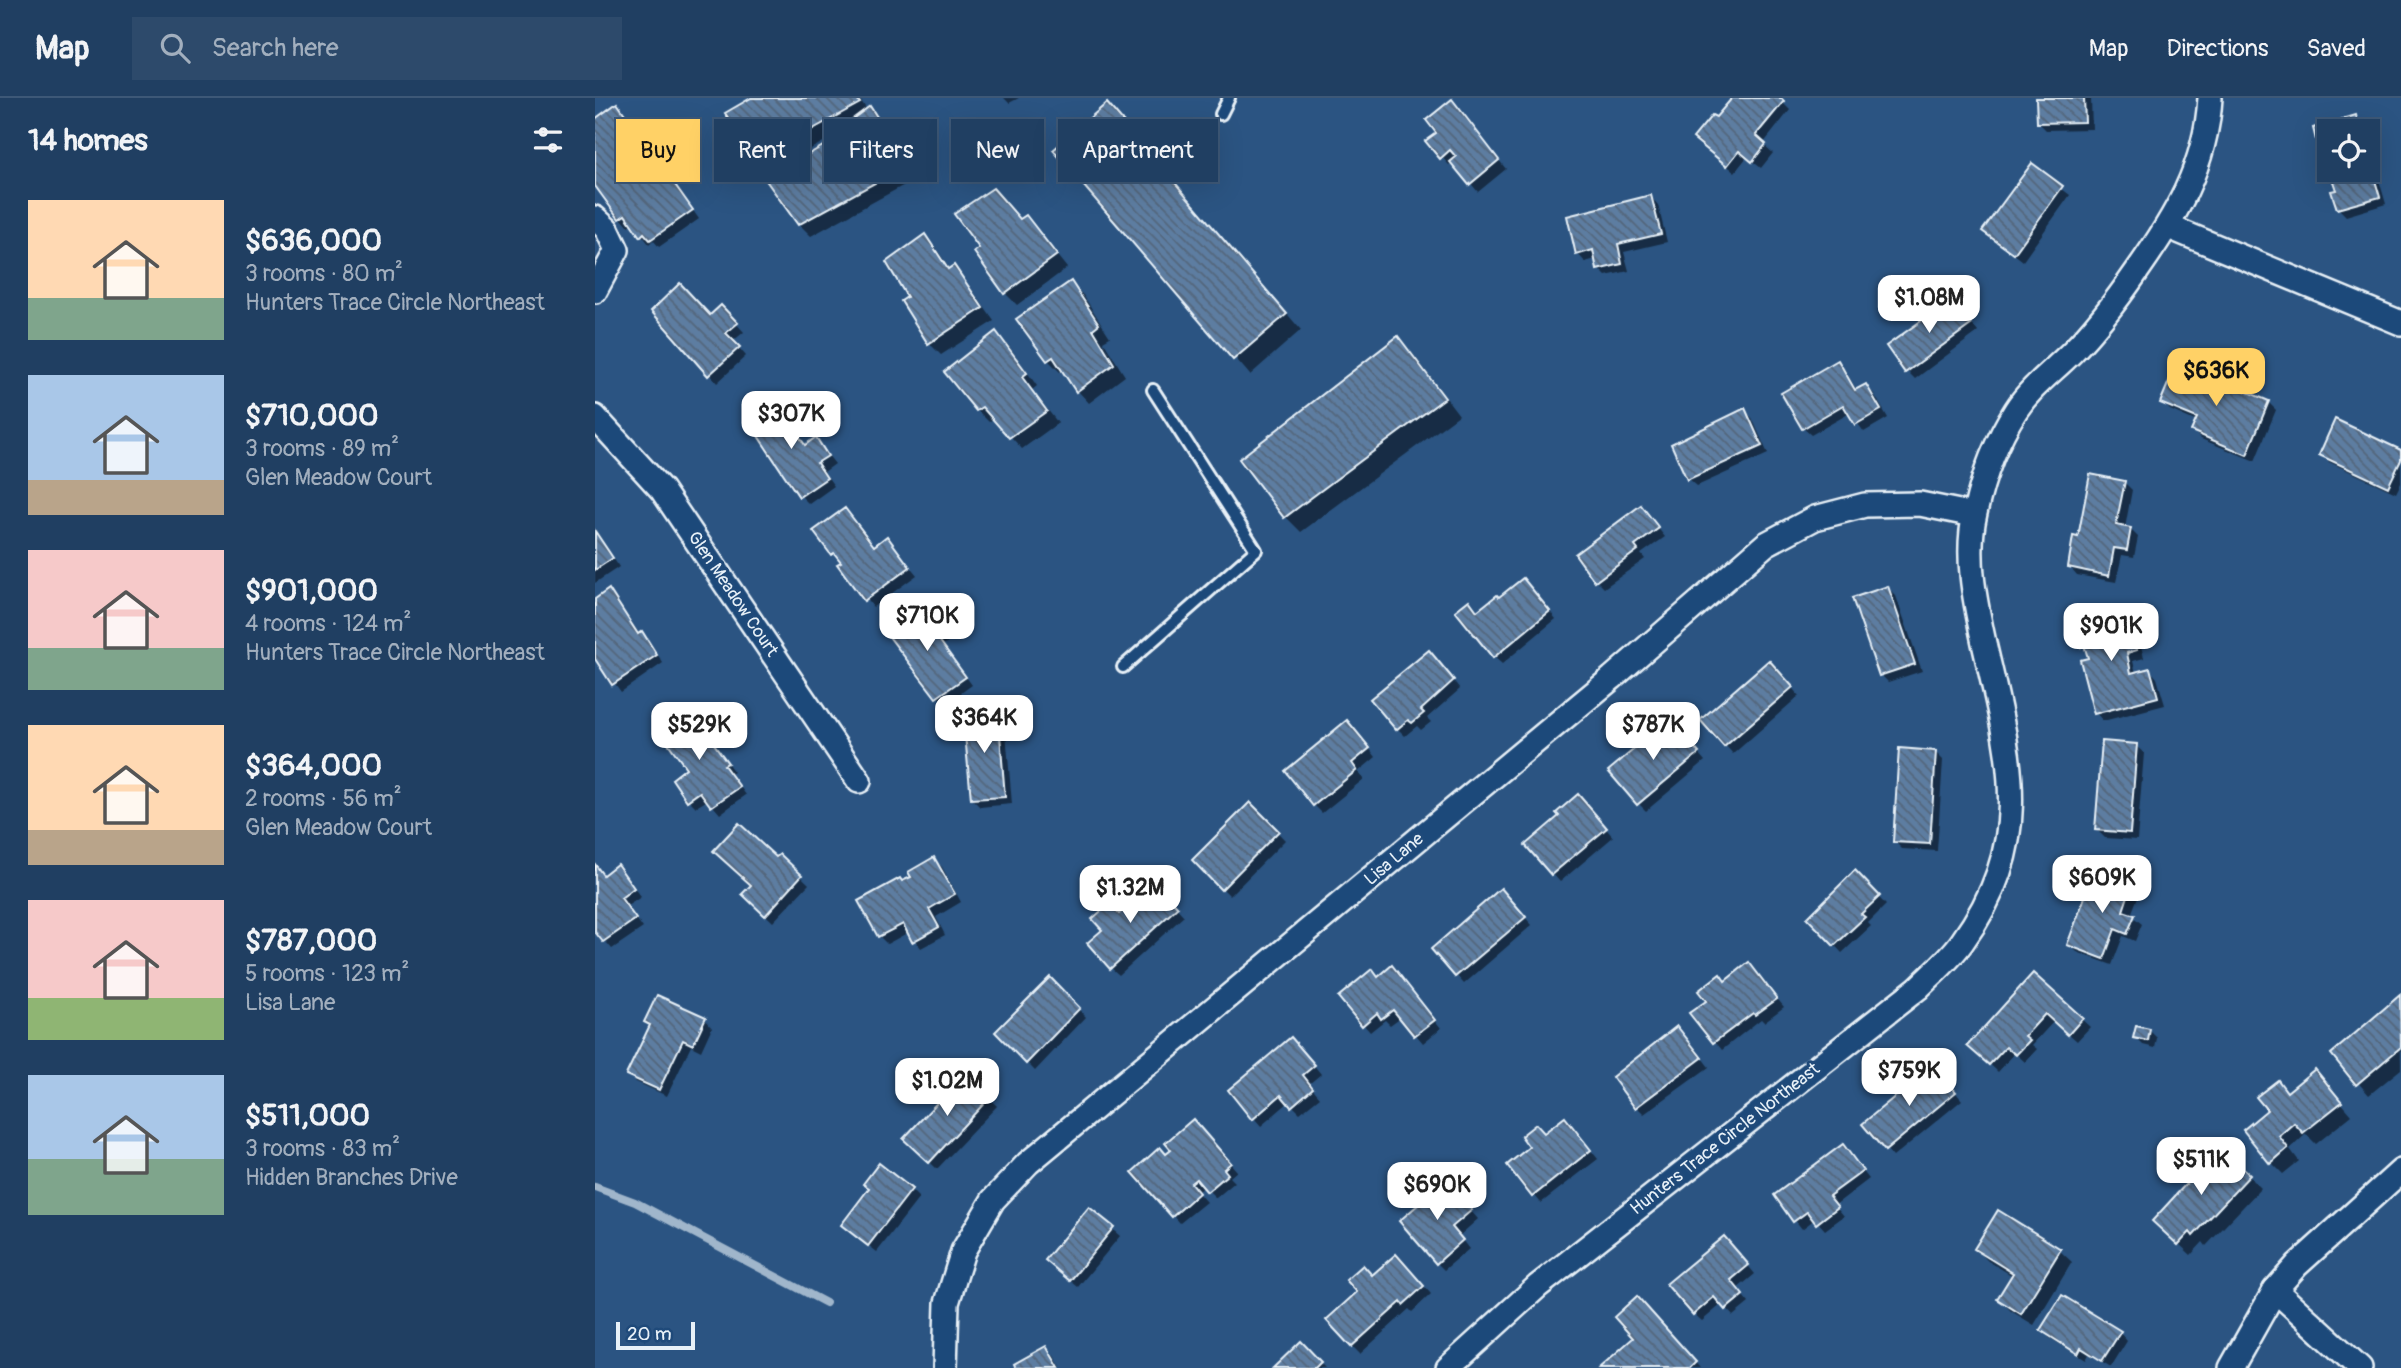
<!DOCTYPE html>
<meta charset="utf-8">
<style>
body{margin:0;font-family:Pangolin,sans-serif;background:#2d4a6b;color:#f1f3f6;height:100vh;display:flex;flex-direction:column;font-size:26px;white-space:nowrap}
*{box-sizing:border-box;margin:0}
p{font-size:23px;color:#a2afbe}
.icon{flex:none;width:38px;height:38px;fill:none;stroke:currentColor;stroke-width:2;stroke-linecap:round;stroke-linejoin:round}
.map{position:relative;flex:1;overflow:hidden}
.sheet{display:flex;flex-direction:column;background:#203f62;width:595px}
.sheet>*{flex:none}
.banner{position:absolute;left:21px;top:21px;width:665px;height:63px;display:flex;gap:14px}
.fabs{position:absolute;left:1722px;top:21px;display:grid;gap:14px}
.fabs a{display:grid;place-items:center;width:63px;height:63px;border-radius:0px;background:#203f62;box-shadow:0 7px 28px #0002,0 0 0 2px #3d5877;font-size:35px}
.scale{position:absolute;left:21px;bottom:18px;width:79px;box-sizing:border-box;padding-left:7px;border:4px solid #e8f1f8;border-top:0;font-size:19px;line-height:24px;white-space:nowrap;color:#e8f1f8;-webkit-text-stroke:5px #1f4a7a;paint-order:stroke}
.price{position:absolute;translate:-50% -60px;padding:0 16px;border-radius:14px;background:#fff;color:#222;font-size:23px;line-height:46px;filter:drop-shadow(0 2px 4px #0008)}
.price::after{content:'';position:absolute;left:50%;top:42px;width:21px;height:16px;margin-left:-10px;background:inherit;clip-path:polygon(0 0,100% 0,50% 100%)}
.price.current{background:#ffd166;color:#111}
ul{padding:0;list-style:none}
li{display:flex;align-items:center;gap:21px;height:175px;padding:0 28px}
li span{display:grid;place-items:center;flex:none;width:196px;height:140px;border-radius:0px;color:#555}
li>.icon{margin-inline-start:auto}
span .icon{width:84px;height:84px;fill:#fffc;stroke-width:1}
li b{font-size:30px}
h2{display:flex;justify-content:space-between;align-items:center;height:84px;padding:0 28px;font-size:30px}
.pill{padding:0 24px;border-radius:0px;background:#203f62;box-shadow:0 7px 28px #0002,0 0 0 2px #3d5877;font-size:24px;line-height:63px}
.pill.current{background:#ffd166;color:#111}
header{display:flex;align-items:center;gap:42px;box-sizing:border-box;height:98px;padding:0 35px;background:#203f62;border-bottom:2px solid #3d5877}
header strong{font-size:33px}
nav{display:flex;gap:38px;margin-inline-start:auto;font-size:24px}
.search{width:490px;height:63px;background:#2d4a6b;display:flex;align-items:center;gap:18px;box-sizing:border-box;padding:0 24px;border-radius:0px;color:#a2afbe;font-size:26px}
main{display:flex;flex:1;min-height:0}
.map>svg:first-child{display:block}
.shadow{fill:#0007}
.lines{fill:none;stroke-linecap:round;stroke-linejoin:round}
.stream{stroke:#a0b6cb;stroke-width:8}
.building{fill:url(#building-back-hatch);stroke:#e8f1f8;stroke-width:2}
.service-casing{stroke:#e8f1f8;stroke-width:16}
.minor-casing{stroke:#e8f1f8;stroke-width:28}
.service{stroke:#1f4a7a;stroke-width:10}
.minor{stroke:#1f4a7a;stroke-width:23}
.labels{text-anchor:middle;dominant-baseline:central;stroke-width:6;stroke-linejoin:round;paint-order:stroke}
.street-label{font-size:18px;fill:#e8f1f8;stroke:#1f4a7a}
</style>
<header>
<strong>Map</strong>
<div class="search"><svg class="icon" aria-label="search" viewBox="0 0 24 24"><circle cx="10" cy="10" r="6"/><path d="M15 15l6 6"/></svg>Search here</div>
<nav><a>Map</a><a>Directions</a><a>Saved</a></nav>
</header>
<main>
<section class="sheet">
<h2>14 homes<svg class="icon" aria-label="filters" viewBox="0 0 24 24"><path d="M4 7h16M4 17h16"/><circle cx="9" cy="7" r="2"/><circle cx="15" cy="17" r="2"/></svg></h2>
<ul>
<li><span style="background:linear-gradient(#ffd9b3 70%,#7fa58c 0)"><svg class="icon" aria-label="home" viewBox="0 0 24 24"><path d="M3 11l9-7 9 7M6 9v11h12V9"/></svg></span><div><b>$636,000</b><p>3 rooms · 80 m²</p><p>Hunters Trace Circle Northeast</p></div></li>
<li><span style="background:linear-gradient(#a9c7e8 75%,#b9a48a 0)"><svg class="icon" aria-label="home" viewBox="0 0 24 24"><path d="M3 11l9-7 9 7M6 9v11h12V9"/></svg></span><div><b>$710,000</b><p>3 rooms · 89 m²</p><p>Glen Meadow Court</p></div></li>
<li><span style="background:linear-gradient(#f6c9c9 70%,#7fa58c 0)"><svg class="icon" aria-label="home" viewBox="0 0 24 24"><path d="M3 11l9-7 9 7M6 9v11h12V9"/></svg></span><div><b>$901,000</b><p>4 rooms · 124 m²</p><p>Hunters Trace Circle Northeast</p></div></li>
<li><span style="background:linear-gradient(#ffd9b3 75%,#b9a48a 0)"><svg class="icon" aria-label="home" viewBox="0 0 24 24"><path d="M3 11l9-7 9 7M6 9v11h12V9"/></svg></span><div><b>$364,000</b><p>2 rooms · 56 m²</p><p>Glen Meadow Court</p></div></li>
<li><span style="background:linear-gradient(#f6c9c9 70%,#8fb573 0)"><svg class="icon" aria-label="home" viewBox="0 0 24 24"><path d="M3 11l9-7 9 7M6 9v11h12V9"/></svg></span><div><b>$787,000</b><p>5 rooms · 123 m²</p><p>Lisa Lane</p></div></li>
<li><span style="background:linear-gradient(#a9c7e8 60%,#7fa58c 0)"><svg class="icon" aria-label="home" viewBox="0 0 24 24"><path d="M3 11l9-7 9 7M6 9v11h12V9"/></svg></span><div><b>$511,000</b><p>3 rooms · 83 m²</p><p>Hidden Branches Drive</p></div></li>
</ul>
</section>
<div class="map">
<svg width="1806" height="1270" viewBox="0 0 1806 1270">
<defs>
<pattern id="building-back-hatch" width="6" height="6" patternUnits="userSpaceOnUse" patternTransform="scale(1.75)"><rect width="6" height="6" fill="#5d7da1"/><path d="M-1 5l2 2M0 0l6 6M5-1l2 2" fill="none" stroke="#53657a"/></pattern>
</defs>
<rect width="100%" height="100%" fill="#2b5482"/>
<filter id="ink" filterUnits="userSpaceOnUse"><feTurbulence type="fractalNoise" baseFrequency=".0143" numOctaves="2"/><feDisplacementMap in="SourceGraphic" scale="14" xChannelSelector="R" yChannelSelector="G"/><feConvolveMatrix kernelMatrix="1 2 1 2 8 2 1 2 1" color-interpolation-filters="sRGB"/></filter>
<g filter="url(#ink)">
<g class="shadow">
<polygon points="160,0 264,0 272,12 275,10 286,22 324,79 216,138 204,126 172,81 251,37 248,33 176,73 164,61 133,16"/>
<polygon points="409,0 424,0 414,5"/>
<polygon points="1139,0 1183,0 1195,12 1168,46 1178,55 1166,70 1152,59 1140,74 1108,48 1122,22"/>
<polygon points="1443,0 1496,0 1497,31 1451,32 1443,24"/>
<polygon points="857,3 911,71 883,94 858,64 854,67 833,43 843,35"/>
<polygon points="22,7 30,15 104,121 64,149 58,142 54,146 38,125 33,128 26,120 0,85 0,23"/>
<polygon points="512,7 706,232 655,277 461,52"/>
<polygon points="1760,19 1768,27 1770,33 1734,33 1734,65 1731,55 1725,49 1720,31"/>
<polygon points="1773,44 1791,106 1751,118 1743,110 1743,93 1736,72 1773,72"/>
<polygon points="1437,68 1475,97 1428,163 1390,133"/>
<polygon points="1056,99 1063,107 1072,144 1029,154 1034,173 1011,178 1004,171 1001,161 990,164 983,156"/>
<polygon points="431,119 472,170 422,207 410,195 381,155"/>
<polygon points="329,138 341,150 355,172 358,170 370,182 399,223 346,257 334,245 308,204 314,200"/>
<polygon points="476,186 488,197 515,239 508,243 530,278 494,305 483,293 468,272 465,274 453,262"/>
<polygon points="1357,202 1383,234 1320,281 1312,273"/>
<polygon points="126,209 149,234 138,243 151,258 122,285 58,213 115,220"/>
<polygon points="401,235 413,247 442,288 437,292 463,325 427,351 399,320 394,324 382,312"/>
<polygon points="802,240 818,256 864,317 706,434 690,418"/>
<polygon points="1242,265 1250,272 1262,293 1271,288 1279,296 1293,320 1269,334 1255,315 1216,337 1208,330"/>
<polygon points="1567,304 1673,304 1681,312 1660,363 1606,341 1598,333 1602,324 1575,312"/>
<polygon points="182,309 211,348 221,342 240,366 229,374 239,388 214,406 206,398 157,326"/>
<polygon points="1150,312 1157,320 1173,356 1102,388 1094,381"/>
<polygon points="1806,353 1806,385 1801,395 1734,364 1726,356"/>
<polygon points="1529,384 1537,392 1530,430 1535,431 1543,439 1539,459 1527,457 1521,484 1482,477 1475,469 1484,441"/>
<polygon points="1046,409 1070,439 1046,456 1050,461 1009,490 1001,482"/>
<polygon points="0,431 24,469 0,485"/>
<polygon points="220,433 280,450 292,440 322,477 278,509 245,467 247,465"/>
<polygon points="936,490 961,521 907,566 899,559 883,514 904,502"/>
<polygon points="1293,490 1301,498 1327,573 1293,584 1286,577"/>
<polygon points="14,493 21,501 45,537 47,535 54,543 68,565 26,594 0,558 0,503"/>
<polygon points="1516,510 1524,518 1528,534 1536,532 1544,540 1549,560 1538,563 1541,575 1555,572 1562,580 1570,607 1508,623 1501,615 1495,562 1493,552 1488,548 1481,519"/>
<polygon points="328,512 353,544 348,547 377,587 351,606 343,599"/>
<polygon points="842,562 865,591 832,620 836,624 826,632 822,628 810,638 802,630"/>
<polygon points="1182,572 1204,598 1138,656 1108,622"/>
<polygon points="402,614 410,622 417,706 385,709 377,701"/>
<polygon points="95,615 139,674 136,676 151,697 125,716 113,702 101,709 94,702"/>
<polygon points="1082,631 1110,663 1051,713 1043,705"/>
<polygon points="760,632 781,659 763,674 769,681 727,715 719,707"/>
<polygon points="1541,648 1549,655 1542,742 1510,740 1502,732"/>
<polygon points="1340,654 1348,662 1342,753 1307,751 1299,743"/>
<polygon points="655,706 690,742 635,798 599,762"/>
<polygon points="991,706 1018,739 965,784 932,747 967,718"/>
<polygon points="185,758 214,786 178,824 149,796"/>
<polygon points="339,761 347,769 366,804 341,819 350,837 326,850 314,834 292,846 284,838 308,785 319,780"/>
<polygon points="0,765 9,778 22,769 46,799 32,808 48,830 17,851 0,831"/>
<polygon points="1501,774 1536,788 1544,796 1536,817 1547,826 1540,843 1528,838 1517,867 1482,854 1474,846"/>
<polygon points="1260,775 1291,807 1273,825 1276,828 1247,855 1214,820"/>
<polygon points="567,794 589,818 524,877 516,870 524,819"/>
<polygon points="913,800 937,827 869,886 838,851"/>
<polygon points="1154,866 1189,909 1169,924 1166,921 1127,952 1097,915 1113,903 1131,884"/>
<polygon points="804,877 846,930 828,945 806,919 795,927 790,922 775,934 768,926"/>
<polygon points="1438,877 1495,929 1482,943 1459,923 1437,947 1442,951 1430,964 1420,955 1403,974 1383,955"/>
<polygon points="455,882 491,919 440,973 402,934"/>
<polygon points="1805,899 1806,971 1774,997 1738,956"/>
<polygon points="110,921 117,929 106,953 96,948 72,998 41,984 33,976 56,929 51,924"/>
<polygon points="1554,932 1562,940 1560,950 1548,947 1540,939"/>
<polygon points="1090,938 1114,969 1049,1016 1042,1009"/>
<polygon points="704,949 726,976 714,986 725,999 705,1015 694,1004 666,1028 635,992"/>
<polygon points="1720,974 1757,1017 1721,1046 1711,1036 1695,1051 1704,1063 1688,1076 1676,1064 1693,996"/>
<polygon points="1346,977 1367,1002 1298,1059 1291,1051"/>
<polygon points="370,978 402,1008 342,1071 311,1041"/>
<polygon points="977,1029 1003,1061 946,1105 914,1067 950,1037"/>
<polygon points="605,1031 642,1073 635,1079 640,1084 621,1100 609,1088 602,1094 611,1104 585,1125 578,1117 572,1058"/>
<polygon points="1248,1048 1274,1081 1240,1107 1249,1118 1230,1132 1220,1121 1207,1131 1181,1098"/>
<polygon points="1654,1078 1666,1090 1611,1148 1608,1144 1596,1157 1571,1134"/>
<polygon points="316,1092 324,1100 282,1154 256,1134"/>
<polygon points="858,1093 883,1121 864,1138 874,1151 849,1172 842,1165"/>
<polygon points="494,1111 525,1138 483,1189 460,1170"/>
<polygon points="1403,1115 1465,1153 1477,1164 1439,1227 1416,1213 1404,1201 1418,1178 1393,1163 1381,1151"/>
<polygon points="1137,1148 1160,1176 1142,1191 1154,1205 1138,1218 1127,1206 1107,1223 1099,1216"/>
<polygon points="809,1166 836,1196 817,1214 814,1211 765,1256 757,1248 765,1194 777,1179"/>
<polygon points="1050,1208 1105,1270 1006,1270 1040,1240"/>
<polygon points="1447,1232 1525,1235 1532,1243 1516,1269 1494,1256 1491,1262 1455,1240"/>
<polygon points="706,1245 730,1270 680,1270"/>
<polygon points="451,1250 459,1258 466,1270 423,1270"/>
</g>
<g class="lines">
<polyline class="stream" points="0,1089 40,1104 231,1205"/>
</g>
<g class="building">
<polygon points="156,0 261,0 265,5 162,62 130,15"/>
<polygon points="1137,0 1186,0 1189,3 1161,37 1171,46 1157,64 1144,53 1132,68 1098,40 1117,17 1121,19"/>
<polygon points="1441,0 1489,0 1490,24 1442,25"/>
<polygon points="857,1 904,62 874,87 855,64 861,59 855,52 845,61 830,43 841,35 831,22"/>
<polygon points="22,5 98,112 55,142 49,135 45,139 30,117 24,121 0,88 0,21"/>
<polygon points="512,5 692,216 638,262 458,52"/>
<polygon points="275,8 313,67 203,127 170,81 249,36 244,31"/>
<polygon points="1761,17 1765,33 1734,33 1734,71 1727,49 1723,50 1718,30"/>
<polygon points="1773,59 1785,99 1742,111 1736,93 1741,92 1734,72 1773,72"/>
<polygon points="1437,65 1468,88 1419,156 1387,133"/>
<polygon points="398,90 425,121 431,117 462,157 409,196 379,154 384,150 359,116"/>
<polygon points="1056,97 1066,136 1023,146 1027,166 1002,172 998,152 981,157 972,118"/>
<polygon points="330,136 353,171 359,167 388,210 333,246 306,203 312,199 291,164"/>
<polygon points="476,183 504,226 498,231 519,266 481,294 458,259 452,263 421,221"/>
<polygon points="85,185 115,217 126,207 143,225 131,235 145,249 113,278 56,213"/>
<polygon points="1358,200 1377,226 1310,275 1291,248"/>
<polygon points="401,233 432,275 427,279 452,313 414,340 387,309 381,313 349,274"/>
<polygon points="803,238 850,300 689,420 644,361"/>
<polygon points="1243,262 1260,292 1271,286 1286,312 1260,327 1248,307 1207,331 1186,295"/>
<polygon points="1582,264 1674,303 1652,357 1596,333 1602,320 1565,305"/>
<polygon points="183,307 210,347 221,339 233,358 222,365 232,380 204,399 155,326"/>
<polygon points="1150,310 1167,348 1092,382 1076,346"/>
<polygon points="1740,321 1806,352 1806,362 1793,389 1724,357"/>
<polygon points="1495,376 1530,383 1521,427 1536,430 1532,452 1519,450 1514,478 1473,469 1478,438 1483,439"/>
<polygon points="1046,407 1064,430 1040,448 1043,452 1000,484 980,456"/>
<polygon points="250,410 279,448 292,438 315,469 269,503 242,466 246,464 239,455 236,457 218,433"/>
<polygon points="0,433 18,460 0,472"/>
<polygon points="928,480 955,513 898,560 860,513 874,502 882,513 902,497 904,499"/>
<polygon points="1293,488 1320,566 1284,578 1257,500"/>
<polygon points="14,491 43,536 47,533 62,557 17,587 0,561 0,501"/>
<polygon points="1516,508 1523,534 1537,530 1542,552 1532,555 1536,575 1555,570 1563,599 1499,616 1485,562 1493,560 1489,547 1486,549 1479,518"/>
<polygon points="328,510 346,536 342,539 371,579 341,600 292,536"/>
<polygon points="834,552 859,582 826,612 829,615 817,625 813,622 801,632 775,601"/>
<polygon points="1174,562 1198,589 1129,649 1105,622"/>
<polygon points="403,612 410,699 376,701 368,615"/>
<polygon points="95,613 133,665 129,667 145,689 116,709 105,694 92,703 77,681 91,670 65,634"/>
<polygon points="1075,621 1104,655 1042,707 1013,673"/>
<polygon points="752,622 775,650 757,665 762,672 718,708 690,673"/>
<polygon points="1507,643 1542,646 1535,735 1500,732"/>
<polygon points="1304,650 1341,653 1335,746 1298,744"/>
<polygon points="983,696 1012,730 956,777 930,747 964,718 961,715"/>
<polygon points="655,704 684,733 626,792 597,762"/>
<polygon points="144,725 181,759 185,756 207,777 170,818 147,796 156,787 118,753"/>
<polygon points="339,759 360,796 334,811 344,829 317,844 308,826 283,839 263,803 305,780 307,783 316,779 313,774"/>
<polygon points="0,766 8,777 22,766 39,790 26,800 41,821 8,844 0,834"/>
<polygon points="1260,772 1285,798 1266,816 1270,819 1239,848 1212,820"/>
<polygon points="1500,772 1537,786 1528,813 1540,817 1532,836 1520,831 1509,861 1472,847"/>
<polygon points="560,784 583,809 515,871 492,845 507,832 497,821 514,806 524,816"/>
<polygon points="906,790 931,819 860,879 836,851"/>
<polygon points="1154,864 1182,901 1160,917 1158,915 1118,945 1094,915 1111,903 1103,893 1125,876 1130,883"/>
<polygon points="797,867 840,922 819,938 798,912 786,921 782,915 767,928 743,899 777,871 783,879"/>
<polygon points="1438,875 1488,920 1473,937 1450,916 1430,938 1435,942 1421,957 1411,949 1394,967 1372,948"/>
<polygon points="455,879 485,910 431,966 400,934"/>
<polygon points="62,897 111,919 98,947 88,942 64,992 31,977 55,927 49,924"/>
<polygon points="1805,897 1806,949 1761,987 1736,956"/>
<polygon points="1082,928 1107,960 1040,1010 1017,979"/>
<polygon points="1541,928 1555,931 1553,943 1538,940"/>
<polygon points="696,939 720,967 708,977 718,990 696,1009 686,997 657,1022 633,992"/>
<polygon points="1338,967 1361,994 1290,1053 1267,1026"/>
<polygon points="1720,971 1747,1004 1708,1035 1699,1025 1684,1038 1693,1050 1675,1066 1648,1032 1672,1012 1661,999 1683,982 1692,994"/>
<polygon points="370,975 395,999 334,1065 308,1041"/>
<polygon points="970,1019 996,1052 937,1099 912,1067 934,1049 926,1038 941,1026 949,1035"/>
<polygon points="598,1021 636,1065 629,1071 633,1076 612,1094 601,1081 596,1085 604,1095 577,1119 537,1074 565,1049 571,1056 576,1052 570,1045"/>
<polygon points="1248,1046 1268,1073 1234,1098 1243,1109 1221,1126 1212,1114 1198,1124 1179,1097"/>
<polygon points="1625,1049 1655,1077 1598,1138 1595,1134 1583,1147 1557,1123"/>
<polygon points="284,1065 317,1091 273,1148 246,1127 274,1090 268,1086"/>
<polygon points="851,1083 877,1112 857,1129 868,1142 841,1166 804,1123"/>
<polygon points="494,1109 519,1129 475,1183 450,1162"/>
<polygon points="1403,1112 1466,1151 1426,1216 1402,1201 1418,1175 1379,1151"/>
<polygon points="1129,1138 1154,1167 1136,1182 1148,1197 1130,1212 1119,1199 1098,1217 1071,1186"/>
<polygon points="801,1156 829,1188 808,1207 806,1204 756,1249 731,1222 762,1194 751,1182 768,1167 777,1177"/>
<polygon points="1467,1197 1526,1233 1507,1263 1486,1250 1483,1256 1445,1232"/>
<polygon points="1042,1198 1101,1264 1095,1270 1004,1270 1038,1240 1019,1219"/>
<polygon points="706,1243 726,1264 720,1270 678,1270"/>
<polygon points="451,1248 464,1270 421,1270 419,1266"/>
</g>
<g class="lines">
<defs>
<g id="service">
<polyline points="626,16 634,0"/>
<polyline points="528,569 661,452 558,292"/>
</g>
<g id="minor">
<polyline points="0,120 12,131 22,152 0,193"/>
<polyline points="1574,129 1806,225"/>
<polyline points="0,319 67,392 264,683"/>
<polyline points="1680,1192 1765,1270"/>
<polyline points="350,1270 352,1205 368,1153 398,1102 433,1065 1017,580 1171,446 1220,420 1270,407 1325,406 1379,417"/>
<path d="M 853,1270 L 943,1188 L 1323,890 C 1338,875 1355,861 1367,844 C 1441,741 1415,658 1389,545 C 1380,503 1370,458 1380,415 C 1388,378 1401,343 1421,312 C 1436,289 1457,274 1476,255 C 1501,230 1522,202 1542,173 C 1580,119 1611,69 1615,0"/>
<polyline points="1636,1270 1680,1192 1702,1167 1806,1073"/>
</g>
</defs>
<use href="#service" class="service-casing"/>
<use href="#minor" class="minor-casing"/>
<use href="#service" class="service"/>
<use href="#minor" class="minor"/>
</g>
</g>
<g class="labels">
<g class="street-label">
<text transform="translate(138 496) rotate(56)">Glen Meadow Court</text>
<text transform="translate(799 761) rotate(-40)">Lisa Lane</text>
<text transform="translate(1130 1041) rotate(-38)">Hunters Trace Circle Northeast</text>
</g>
</g>
</svg>
<div class="fabs">
<a><svg class="icon" aria-label="locate" viewBox="0 0 24 24"><circle cx="12" cy="12" r="6"/><path d="M12 2v4M12 18v4M2 12h4M18 12h4"/></svg></a>
</div>
<div class="scale">20 m</div>
<b class="price" style="left:1334px;top:237px">$1.08M</b>
<b class="price current" style="left:1621px;top:310px">$636K</b>
<b class="price" style="left:196px;top:353px">$307K</b>
<b class="price" style="left:332px;top:555px">$710K</b>
<b class="price" style="left:1516px;top:565px">$901K</b>
<b class="price" style="left:389px;top:657px">$364K</b>
<b class="price" style="left:104px;top:664px">$529K</b>
<b class="price" style="left:1058px;top:664px">$787K</b>
<b class="price" style="left:1507px;top:817px">$609K</b>
<b class="price" style="left:535px;top:827px">$1.32M</b>
<b class="price" style="left:1314px;top:1010px">$759K</b>
<b class="price" style="left:352px;top:1020px">$1.02M</b>
<b class="price" style="left:1606px;top:1099px">$511K</b>
<b class="price" style="left:842px;top:1124px">$690K</b>
<div class="banner">
<a class="pill current">Buy</a>
<a class="pill">Rent</a>
<a class="pill">Filters</a>
<a class="pill">New</a>
<a class="pill">Apartment</a>
</div>
</div>
</main>
